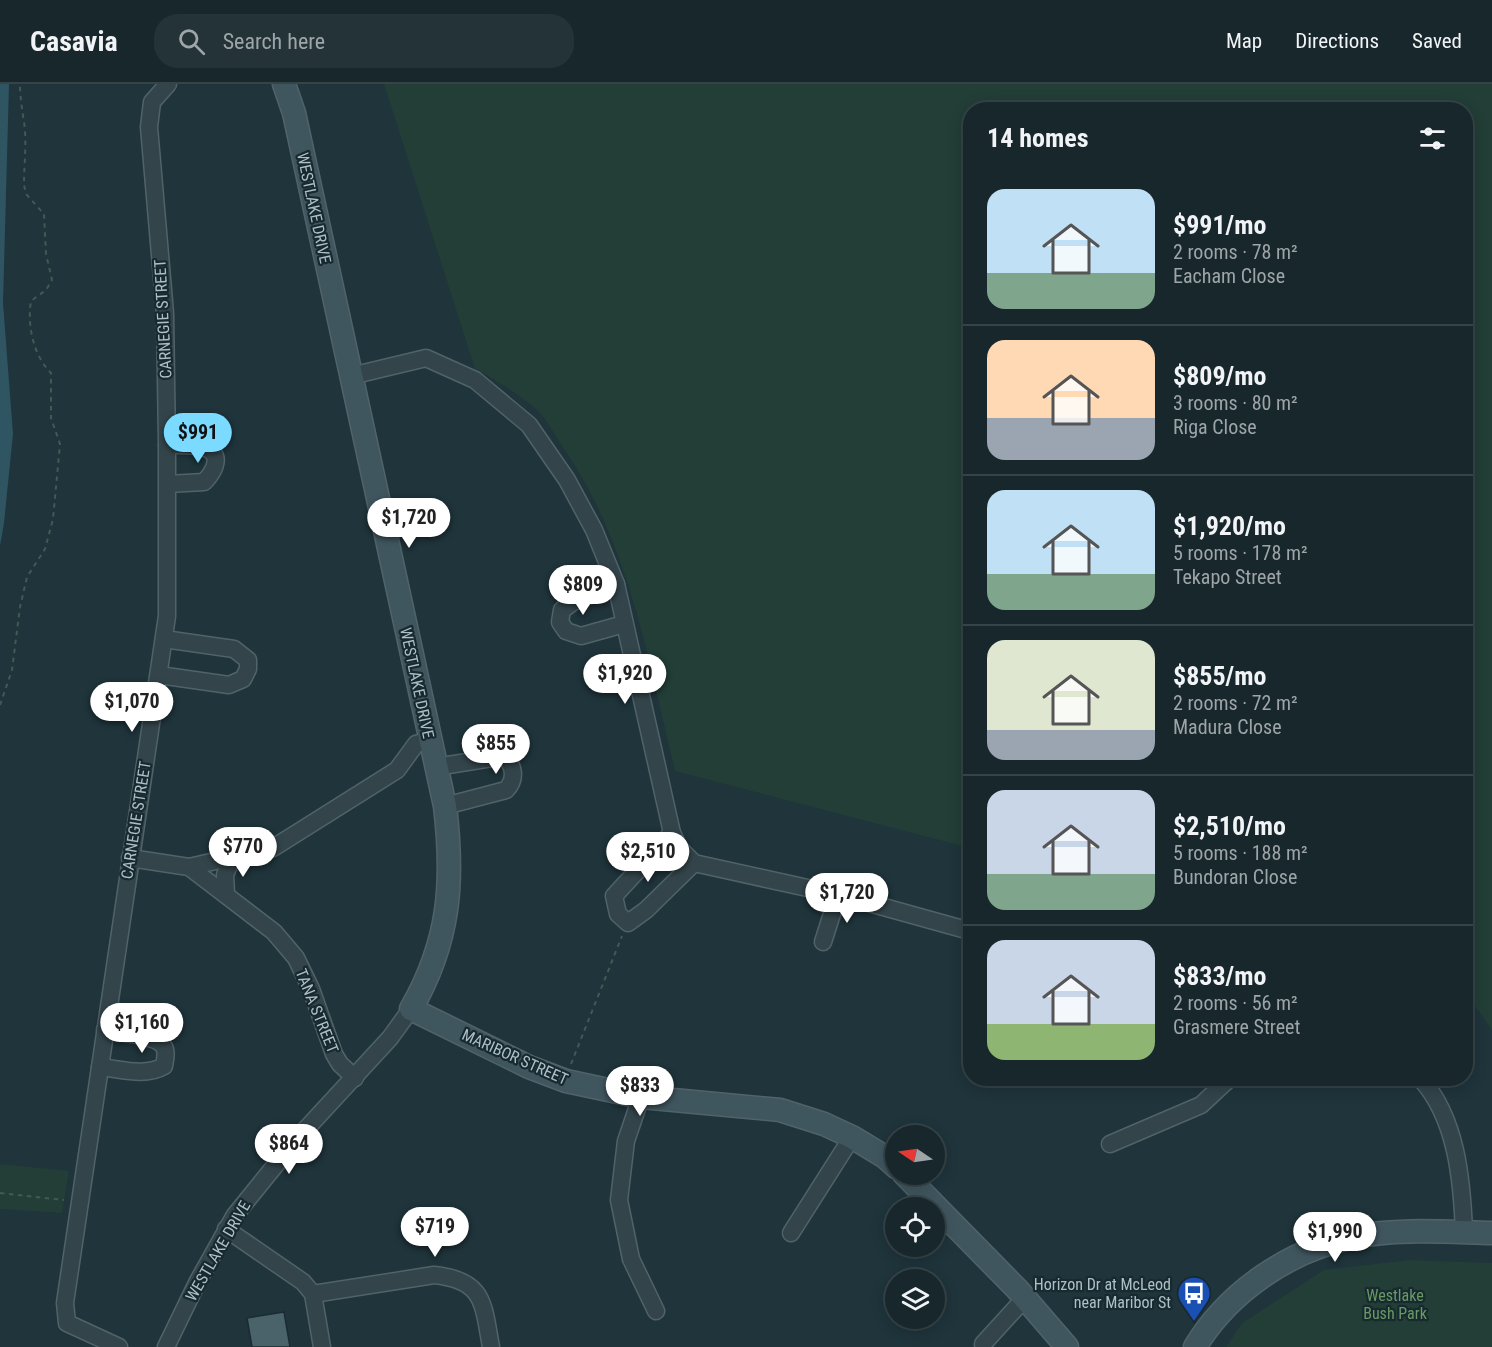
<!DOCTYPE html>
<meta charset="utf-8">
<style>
body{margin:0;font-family:"Roboto Condensed",sans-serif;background:#243338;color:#f1f3f6;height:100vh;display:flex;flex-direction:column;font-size:22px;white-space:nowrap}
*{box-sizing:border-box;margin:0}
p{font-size:20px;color:#9ea5a9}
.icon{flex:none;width:33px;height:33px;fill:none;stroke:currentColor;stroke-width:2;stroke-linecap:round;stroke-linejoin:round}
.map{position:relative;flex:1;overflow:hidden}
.sheet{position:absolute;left:963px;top:18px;width:510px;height:984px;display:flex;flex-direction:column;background:#17272c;border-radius:24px;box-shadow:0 3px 15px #0003,0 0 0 2px #364448}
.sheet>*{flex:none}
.needle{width:39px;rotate:283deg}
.fabs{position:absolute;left:885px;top:1041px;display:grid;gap:12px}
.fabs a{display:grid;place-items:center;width:60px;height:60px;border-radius:50%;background:#17272c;box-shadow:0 3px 15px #0003,0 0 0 2px #364448;font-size:30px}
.price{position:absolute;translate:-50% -51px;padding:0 14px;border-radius:21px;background:#fff;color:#222;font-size:20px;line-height:39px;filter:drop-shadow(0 2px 3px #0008)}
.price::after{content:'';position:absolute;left:50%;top:36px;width:18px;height:14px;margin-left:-9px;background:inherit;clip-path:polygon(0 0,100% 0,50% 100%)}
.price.selected{background:#7bdaff;color:#111}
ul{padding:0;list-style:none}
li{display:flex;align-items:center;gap:18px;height:150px;padding:0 24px}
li+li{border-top:2px solid #364448}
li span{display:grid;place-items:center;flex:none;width:168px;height:120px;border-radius:18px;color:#555}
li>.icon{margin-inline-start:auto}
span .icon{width:72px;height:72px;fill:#fffc;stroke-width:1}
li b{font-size:26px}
h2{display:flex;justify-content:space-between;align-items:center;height:72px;padding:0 24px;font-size:26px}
header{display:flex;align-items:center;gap:36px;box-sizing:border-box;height:84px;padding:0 30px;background:#17272c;border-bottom:2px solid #364448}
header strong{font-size:28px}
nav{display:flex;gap:33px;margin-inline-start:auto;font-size:21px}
.search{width:420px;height:54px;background:#243338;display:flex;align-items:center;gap:15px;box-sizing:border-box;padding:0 21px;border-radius:24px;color:#9ea5a9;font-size:22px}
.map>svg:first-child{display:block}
.green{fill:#223e37}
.water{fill:#2f5562}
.building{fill:#4a626a;stroke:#1a2c32;stroke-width:1.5}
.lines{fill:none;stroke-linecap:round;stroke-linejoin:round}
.street-casing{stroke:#506369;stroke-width:19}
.secondary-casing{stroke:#506369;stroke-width:25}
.path{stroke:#415a55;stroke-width:2;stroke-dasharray:4.5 4.5;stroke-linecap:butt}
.street{stroke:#33454b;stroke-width:16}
.secondary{stroke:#40565f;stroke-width:22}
.labels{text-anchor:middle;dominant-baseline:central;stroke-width:4.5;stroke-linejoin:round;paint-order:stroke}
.street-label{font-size:16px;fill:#adc0c8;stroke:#182a30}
.poi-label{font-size:16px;fill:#adc0c8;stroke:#182a30;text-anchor:end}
.park-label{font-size:16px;fill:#689b63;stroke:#182a30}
</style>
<header>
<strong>Casavia</strong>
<div class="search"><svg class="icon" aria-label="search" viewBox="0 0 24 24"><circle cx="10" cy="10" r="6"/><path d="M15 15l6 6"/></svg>Search here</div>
<nav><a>Map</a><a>Directions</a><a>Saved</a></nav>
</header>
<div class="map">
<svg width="1492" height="1263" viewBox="0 0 1492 1263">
<rect width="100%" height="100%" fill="#1f343b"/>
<g class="green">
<path d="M 384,0 L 1492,0 L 1492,946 L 1466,909 L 1466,26 L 970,26 L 970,764 L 675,687 C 648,575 629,458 562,362 C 555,351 548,338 539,328 C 528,316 490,292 475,285 Z"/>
<polygon points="0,1080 69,1087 62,1129 0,1125"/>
<polygon points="1409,1176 1492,1179 1492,1263 1226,1263 1242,1239 1324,1186"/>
</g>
<polygon class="water" points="0,0 9,0 3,219 13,350 4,439 0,462"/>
<polygon class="building" points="284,1228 290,1263 252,1263 247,1234"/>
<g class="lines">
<defs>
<g id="street">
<polyline points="351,292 426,274 475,296 529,341 567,396 594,446 616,500 672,749 679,764 694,779 844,812 970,847"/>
<path d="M 167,361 C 178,361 192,360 203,363 C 224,369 215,387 204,398 L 168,400"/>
<polyline points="616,500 573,518 562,526 560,538 566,547 581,552 624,540"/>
<polyline points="159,591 229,601 243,595 248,585 248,576 234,565 164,555"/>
<path d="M 436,683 L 504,672 C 515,682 516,696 506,706 L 445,722"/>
<polyline points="672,749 614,812 618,830 628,839 646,826 694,779"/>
<polyline points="130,774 189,783 274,848 296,874 311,905 334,970 340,980 355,994"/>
<polyline points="189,783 273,764 397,686 416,660 430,656"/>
<polyline points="226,810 225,791 232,774"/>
<polyline points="823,858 838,811"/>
<path d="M 100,983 C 121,985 145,993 164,982 C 165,976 167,968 164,963 C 158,952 118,948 105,946"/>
<path d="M 1420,994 C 1457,1034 1462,1097 1464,1148"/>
<polyline points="641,1013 626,1057 619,1116 631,1175 656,1227"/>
<polyline points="1110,1060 1201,1021 1230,994"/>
<polyline points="226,1145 303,1198 313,1210 322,1263"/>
<polyline points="791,1149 852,1053"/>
<path d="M 313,1210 L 434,1191 C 485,1196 483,1220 491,1263"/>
<polyline points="983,1260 1025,1214"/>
<polyline points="119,1263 67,1239 65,1219 167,532 167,361 165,229 149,43 152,18 168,0"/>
<polyline points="166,1263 198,1197 235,1131 295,1057 390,954 411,925"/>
</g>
<g id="secondary">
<path d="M 284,0 L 294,29 L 445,722 C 454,798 450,857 411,925 L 529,983 L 566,997 L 641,1013 L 780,1026 L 824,1040 L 852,1053 L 885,1073 L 896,1083"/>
<polyline points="904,1090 1017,1205 1067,1263"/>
<path d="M 1195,1263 C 1229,1207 1290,1166 1354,1153 C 1398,1144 1447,1148 1492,1149"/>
</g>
</defs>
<use href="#street" class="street-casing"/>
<use href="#secondary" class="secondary-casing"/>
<g class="path">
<path d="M 0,621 L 12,586 L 20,523 L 27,493 L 45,465 L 53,435 L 60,360 L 51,334 L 51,289 C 33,271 27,241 31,217 L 46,206 L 52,196 L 46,170 L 44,130 L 26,110 L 24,101 C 24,81 27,58 24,38 C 22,25 20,13 20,0"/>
<polyline points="571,980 622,852"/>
<polyline points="0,1109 64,1116"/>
</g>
<use href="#street" class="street"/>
<use href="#secondary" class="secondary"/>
</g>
<defs>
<symbol id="bus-pin" viewBox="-11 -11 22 30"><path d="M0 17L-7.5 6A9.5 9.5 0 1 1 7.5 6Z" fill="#1a4fb4" stroke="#182a30"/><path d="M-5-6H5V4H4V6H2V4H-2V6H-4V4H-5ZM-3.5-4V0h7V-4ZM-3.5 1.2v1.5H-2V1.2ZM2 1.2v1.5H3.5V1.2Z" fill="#fff"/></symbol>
</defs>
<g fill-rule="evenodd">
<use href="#bus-pin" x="1175" y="1190" width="38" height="52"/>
</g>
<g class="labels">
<g class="street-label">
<text transform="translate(314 124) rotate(78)">WESTLAKE DRIVE</text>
<text transform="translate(163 235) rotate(-93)">CARNEGIE STREET</text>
<text transform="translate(417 599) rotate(78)">WESTLAKE DRIVE</text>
<text transform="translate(136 736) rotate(-81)">CARNEGIE STREET</text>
<text transform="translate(317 927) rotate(68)">TANA STREET</text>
<text transform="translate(515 973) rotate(24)">MARIBOR STREET</text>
<text transform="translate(218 1167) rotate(-60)">WESTLAKE DRIVE</text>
</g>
<g class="poi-label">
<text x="1171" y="1200">Horizon Dr at McLeod<tspan x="1171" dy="18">near Maribor St</tspan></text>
</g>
<g class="park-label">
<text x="1395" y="1211">Westlake<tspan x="1395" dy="18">Bush Park</tspan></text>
</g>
</g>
</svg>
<div class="fabs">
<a><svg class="needle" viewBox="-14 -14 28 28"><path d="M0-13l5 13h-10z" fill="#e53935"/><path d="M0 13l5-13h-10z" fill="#9ea5a9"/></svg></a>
<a><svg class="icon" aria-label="locate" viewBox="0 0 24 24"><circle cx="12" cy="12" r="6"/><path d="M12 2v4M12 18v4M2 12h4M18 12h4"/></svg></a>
<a><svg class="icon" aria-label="layers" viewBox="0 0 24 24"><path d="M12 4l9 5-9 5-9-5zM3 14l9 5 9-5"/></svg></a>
</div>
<b class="price selected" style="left:198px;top:380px">$991</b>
<b class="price" style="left:409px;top:465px">$1,720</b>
<b class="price" style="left:583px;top:532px">$809</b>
<b class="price" style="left:625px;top:621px">$1,920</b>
<b class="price" style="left:132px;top:649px">$1,070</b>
<b class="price" style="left:496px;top:691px">$855</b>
<b class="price" style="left:243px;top:794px">$770</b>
<b class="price" style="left:648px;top:799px">$2,510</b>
<b class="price" style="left:847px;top:840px">$1,720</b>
<b class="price" style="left:142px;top:970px">$1,160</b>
<b class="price" style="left:640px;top:1033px">$833</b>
<b class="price" style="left:289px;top:1091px">$864</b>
<b class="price" style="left:435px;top:1174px">$719</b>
<b class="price" style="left:1335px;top:1179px">$1,990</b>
<section class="sheet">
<h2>14 homes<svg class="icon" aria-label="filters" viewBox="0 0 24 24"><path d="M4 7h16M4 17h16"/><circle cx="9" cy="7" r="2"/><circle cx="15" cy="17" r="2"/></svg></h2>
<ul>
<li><span style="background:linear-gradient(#bfe0f5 70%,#7fa58c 0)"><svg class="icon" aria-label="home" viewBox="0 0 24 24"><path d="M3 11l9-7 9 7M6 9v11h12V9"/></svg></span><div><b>$991/mo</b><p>2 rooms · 78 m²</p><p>Eacham Close</p></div></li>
<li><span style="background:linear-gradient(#ffd9b3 65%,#9aa5b1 0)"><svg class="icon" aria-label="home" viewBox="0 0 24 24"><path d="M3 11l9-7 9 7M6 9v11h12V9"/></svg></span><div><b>$809/mo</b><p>3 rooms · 80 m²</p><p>Riga Close</p></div></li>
<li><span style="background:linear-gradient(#bfe0f5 70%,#7fa58c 0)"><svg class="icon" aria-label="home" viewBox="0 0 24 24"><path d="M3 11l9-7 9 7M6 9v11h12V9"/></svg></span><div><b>$1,920/mo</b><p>5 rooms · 178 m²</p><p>Tekapo Street</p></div></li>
<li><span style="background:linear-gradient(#dfe7d0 75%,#9aa5b1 0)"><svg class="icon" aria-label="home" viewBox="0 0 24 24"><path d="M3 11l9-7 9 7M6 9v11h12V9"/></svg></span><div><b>$855/mo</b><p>2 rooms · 72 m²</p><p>Madura Close</p></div></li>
<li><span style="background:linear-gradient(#c9d6e8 70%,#7fa58c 0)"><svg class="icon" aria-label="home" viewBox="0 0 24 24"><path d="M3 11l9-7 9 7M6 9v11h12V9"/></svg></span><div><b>$2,510/mo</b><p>5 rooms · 188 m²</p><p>Bundoran Close</p></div></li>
<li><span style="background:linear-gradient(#c9d6e8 70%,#8fb573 0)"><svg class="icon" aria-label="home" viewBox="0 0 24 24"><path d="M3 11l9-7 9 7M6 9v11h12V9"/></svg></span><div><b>$833/mo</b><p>2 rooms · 56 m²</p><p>Grasmere Street</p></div></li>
</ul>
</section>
</div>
